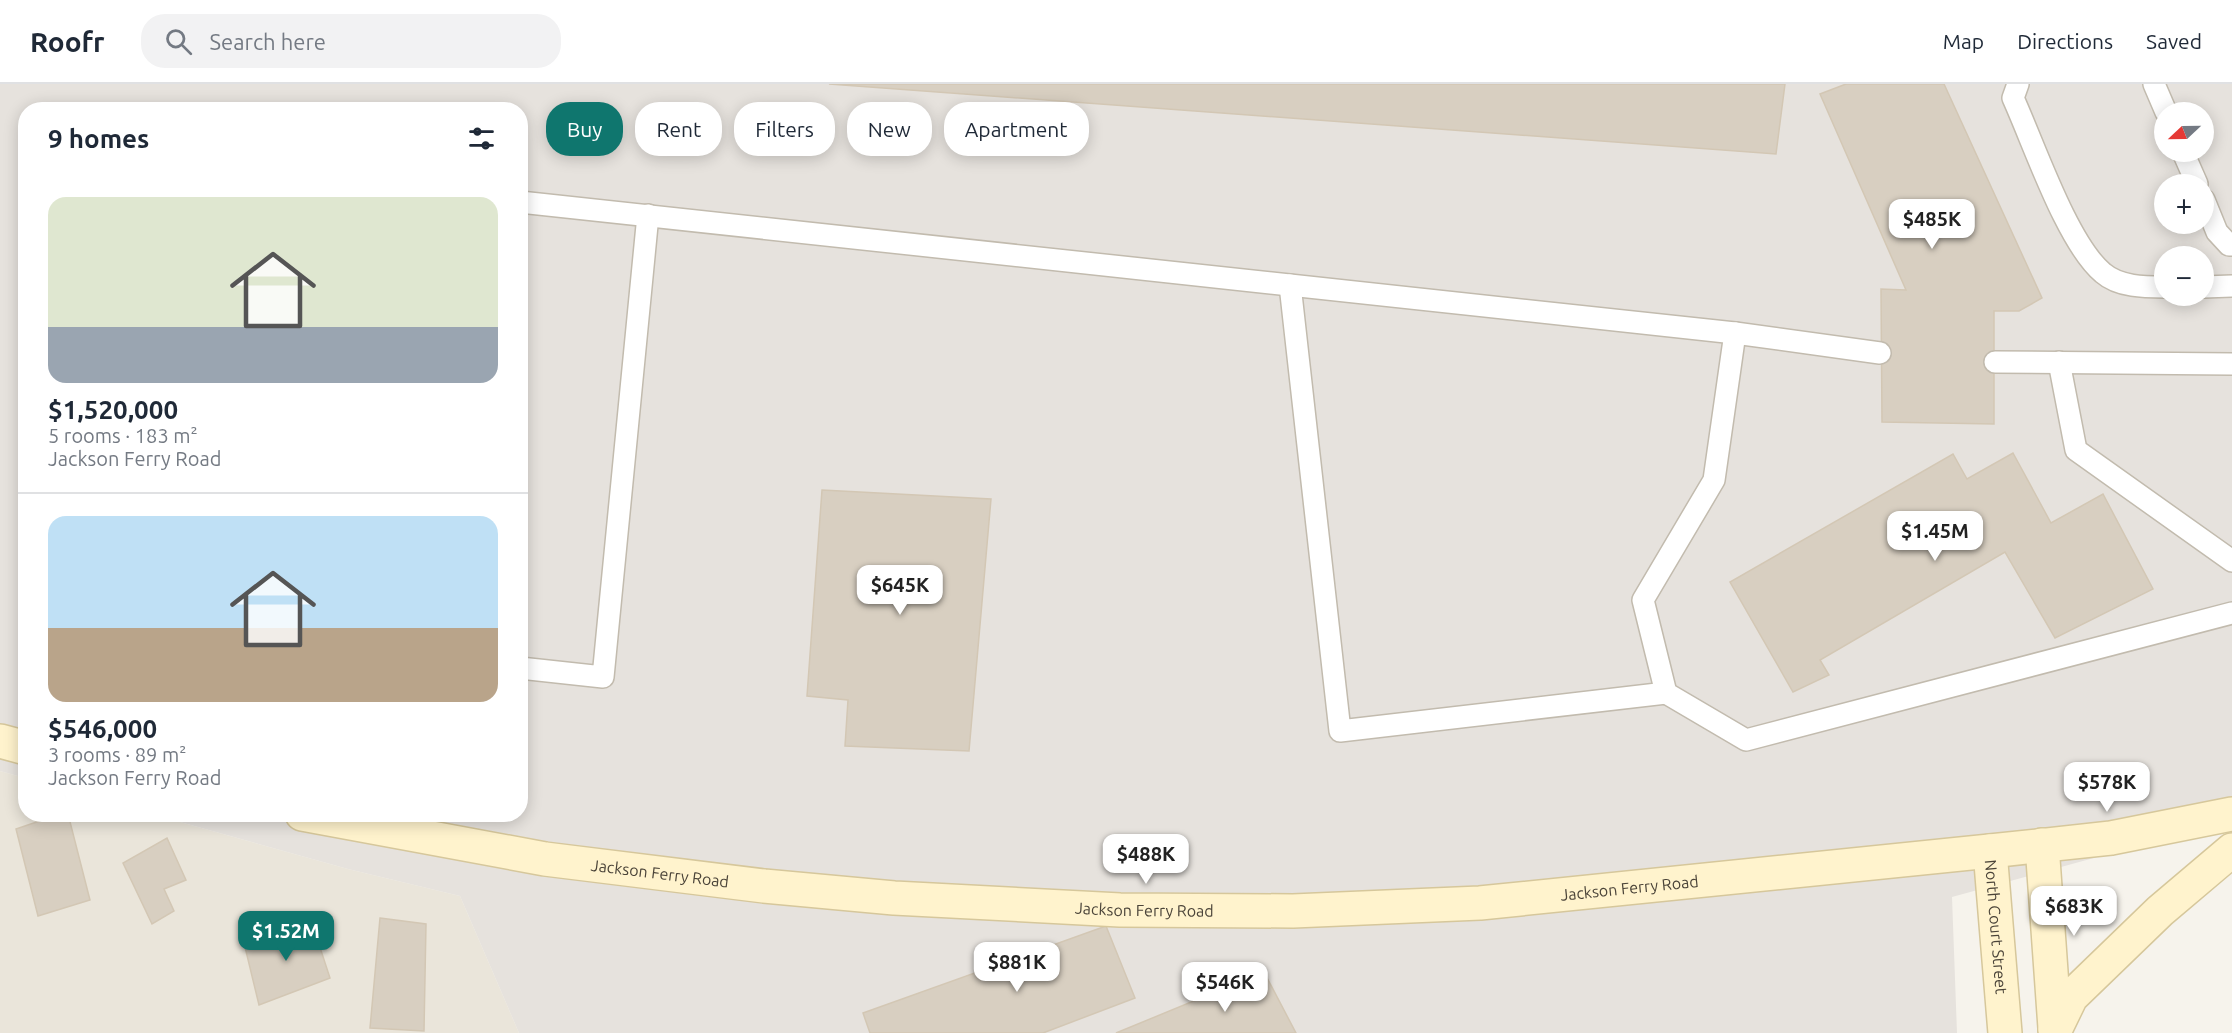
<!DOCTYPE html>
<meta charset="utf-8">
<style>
body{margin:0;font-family:Ubuntu,sans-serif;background:#f2f2f3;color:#1f2937;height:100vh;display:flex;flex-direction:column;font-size:22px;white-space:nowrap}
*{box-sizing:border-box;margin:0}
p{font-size:20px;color:#747a83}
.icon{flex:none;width:33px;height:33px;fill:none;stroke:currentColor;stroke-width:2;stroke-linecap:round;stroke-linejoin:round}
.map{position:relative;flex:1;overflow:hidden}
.side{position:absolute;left:18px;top:18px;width:510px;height:720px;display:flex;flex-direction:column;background:#fff;border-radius:24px;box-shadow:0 3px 15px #0003}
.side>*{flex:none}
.top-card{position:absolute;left:546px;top:18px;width:570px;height:54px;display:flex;gap:12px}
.needle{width:39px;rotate:248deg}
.controls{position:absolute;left:2154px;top:18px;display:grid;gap:12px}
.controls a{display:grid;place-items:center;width:60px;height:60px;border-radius:50%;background:#fff;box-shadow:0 3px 15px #0003;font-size:30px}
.price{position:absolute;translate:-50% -51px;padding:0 14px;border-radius:12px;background:#fff;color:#222;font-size:20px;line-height:39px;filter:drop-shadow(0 2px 3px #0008)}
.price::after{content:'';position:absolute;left:50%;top:36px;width:18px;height:14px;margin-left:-9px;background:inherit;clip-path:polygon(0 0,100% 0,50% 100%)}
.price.on{background:#0f766e;color:#fff}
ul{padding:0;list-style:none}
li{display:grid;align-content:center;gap:12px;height:318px;padding:0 30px}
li+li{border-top:2px solid #e0e1e3}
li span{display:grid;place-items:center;height:186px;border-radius:18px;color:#555}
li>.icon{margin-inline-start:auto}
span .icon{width:108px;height:108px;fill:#fffc;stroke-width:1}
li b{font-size:26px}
h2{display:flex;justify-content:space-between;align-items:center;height:72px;padding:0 30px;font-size:26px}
.chip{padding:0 21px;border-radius:24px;background:#fff;box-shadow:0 3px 15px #0003;font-size:21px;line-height:54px}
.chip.on{background:#0f766e;color:#fff}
header{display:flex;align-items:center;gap:36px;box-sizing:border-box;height:84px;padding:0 30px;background:#fff;border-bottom:2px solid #e0e1e3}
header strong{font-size:28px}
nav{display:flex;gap:33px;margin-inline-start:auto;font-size:21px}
.search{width:420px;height:54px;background:#f2f2f3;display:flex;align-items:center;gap:15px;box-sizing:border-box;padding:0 21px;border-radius:24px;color:#747a83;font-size:22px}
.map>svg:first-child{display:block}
.residential{fill:#eae5da}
.industrial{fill:#e6e2dd;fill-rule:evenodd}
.building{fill:#d8cfc1;stroke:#d3c7b4;stroke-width:1.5}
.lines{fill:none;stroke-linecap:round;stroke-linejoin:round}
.service-casing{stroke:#c2bbae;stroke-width:24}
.secondary-casing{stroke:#d6c79b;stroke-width:36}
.service{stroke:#fff;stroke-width:21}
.secondary{stroke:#fff3cd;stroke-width:33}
.labels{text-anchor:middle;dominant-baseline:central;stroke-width:6;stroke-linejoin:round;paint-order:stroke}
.street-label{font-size:16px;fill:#4b4439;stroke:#fff}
</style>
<header>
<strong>Roofr</strong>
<div class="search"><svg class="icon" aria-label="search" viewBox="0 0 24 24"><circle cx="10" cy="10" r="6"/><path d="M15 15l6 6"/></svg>Search here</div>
<nav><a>Map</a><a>Directions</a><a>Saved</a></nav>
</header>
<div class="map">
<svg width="2232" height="949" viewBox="0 0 2232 949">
<rect width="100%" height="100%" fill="#f6f3ec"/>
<polygon class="residential" points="0,687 25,694 26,730 155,731 348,785 460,812 519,949 0,949"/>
<path class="industrial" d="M 0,0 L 2232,0 L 2232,736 L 1952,813 L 1957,949 L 519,949 L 460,812 L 348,785 L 155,731 L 520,730 L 520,26 L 26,26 L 25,694 L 0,687 ZM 2164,28 L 2204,28 L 2204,68 L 2164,68 ZM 2164,100 L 2204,100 L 2204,140 L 2164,140 ZM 2164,172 L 2204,172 L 2204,212 L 2164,212 Z"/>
<g class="building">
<polygon points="829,0 1785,0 1776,70"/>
<polygon points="1846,0 1944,0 2042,214 2019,227 1994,227 1994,340 1882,338 1881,205 1906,206 1820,10"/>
<polygon points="2013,369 2051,439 2103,410 2153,505 2055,554 2005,468 1820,576 1829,591 1793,608 1730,498 1953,370 1967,395"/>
<polygon points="822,406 991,415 969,667 845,662 848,616 807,612"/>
<polygon points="60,730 68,730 90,816 38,832 16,745"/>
<polygon points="167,754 186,796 164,805 174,827 152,840 123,779"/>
<polygon points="380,834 426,840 424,947 370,944"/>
<polygon points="311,836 330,894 259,921 244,859"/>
<polygon points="1106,842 1135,914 1043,949 870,949 863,929"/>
<polygon points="1264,888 1296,949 1116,949"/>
</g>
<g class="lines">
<defs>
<g id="service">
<path d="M 2018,0 L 2013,14 C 2034,60 2067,159 2103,189 C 2119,203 2145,203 2164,203"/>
<polyline points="2154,0 2166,28"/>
<polyline points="2183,68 2197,100"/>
<polyline points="2204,116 2217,148 2229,161 2232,161"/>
<polyline points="520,118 1735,249 1880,269"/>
<polyline points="1290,201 1340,647 1666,609"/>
<polyline points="2204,203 2232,202"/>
<polyline points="1735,249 1714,396 1643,516 1666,609 1746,656 2232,529"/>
<polyline points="1995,278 2232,280"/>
<polyline points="2059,278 2076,366 2232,477"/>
<polyline points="520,584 603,593 648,131"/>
</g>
<g id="secondary">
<polyline points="0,657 26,664"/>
<path id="s1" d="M 302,730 L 545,775 L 764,802 L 894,814 L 1120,826 L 1293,827 L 1480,819 L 1990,767 L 2111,754 L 2232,730"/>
<polyline points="2042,761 2055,944"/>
<path id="s2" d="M 1990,767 L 2005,949"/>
<polyline points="2055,946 2071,913 2160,827 2232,766"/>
</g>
</defs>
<use href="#service" class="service-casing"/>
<use href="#secondary" class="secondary-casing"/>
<use href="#service" class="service"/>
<use href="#secondary" class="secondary"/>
</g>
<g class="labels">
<g class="street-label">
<text stroke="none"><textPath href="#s1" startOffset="363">Jackson Ferry Road</textPath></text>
<text stroke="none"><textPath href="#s1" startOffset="1335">Jackson Ferry Road</textPath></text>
<text stroke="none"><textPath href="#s1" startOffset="849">Jackson Ferry Road</textPath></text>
<text stroke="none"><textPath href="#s2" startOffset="76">North Court Street</textPath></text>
</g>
</g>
</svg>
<div class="controls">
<a><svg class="needle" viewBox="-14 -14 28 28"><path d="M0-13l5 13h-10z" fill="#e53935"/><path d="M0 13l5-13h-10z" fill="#747a83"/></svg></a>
<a>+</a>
<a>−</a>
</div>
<b class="price" style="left:1932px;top:166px">$485K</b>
<b class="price" style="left:1935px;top:478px">$1.45M</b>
<b class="price" style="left:900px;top:532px">$645K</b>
<b class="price" style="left:2107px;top:729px">$578K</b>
<b class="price" style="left:1146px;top:801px">$488K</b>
<b class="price" style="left:2074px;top:853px">$683K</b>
<b class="price on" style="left:286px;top:878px">$1.52M</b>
<b class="price" style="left:1017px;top:909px">$881K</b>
<b class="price" style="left:1225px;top:929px">$546K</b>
<div class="top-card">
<a class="chip on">Buy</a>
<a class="chip">Rent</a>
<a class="chip">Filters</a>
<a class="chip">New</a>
<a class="chip">Apartment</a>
</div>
<section class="side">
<h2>9 homes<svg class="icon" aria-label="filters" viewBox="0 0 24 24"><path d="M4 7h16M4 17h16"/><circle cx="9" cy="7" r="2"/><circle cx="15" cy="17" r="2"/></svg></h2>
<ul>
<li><span style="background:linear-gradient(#dfe7d0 70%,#9aa5b1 0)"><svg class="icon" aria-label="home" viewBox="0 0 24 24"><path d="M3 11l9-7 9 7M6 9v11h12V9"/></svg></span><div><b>$1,520,000</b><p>5 rooms · 183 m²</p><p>Jackson Ferry Road</p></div></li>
<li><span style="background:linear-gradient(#bfe0f5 60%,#b9a48a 0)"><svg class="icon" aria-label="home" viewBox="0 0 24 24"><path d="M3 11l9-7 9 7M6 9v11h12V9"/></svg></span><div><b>$546,000</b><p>3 rooms · 89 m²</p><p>Jackson Ferry Road</p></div></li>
</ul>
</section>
</div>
